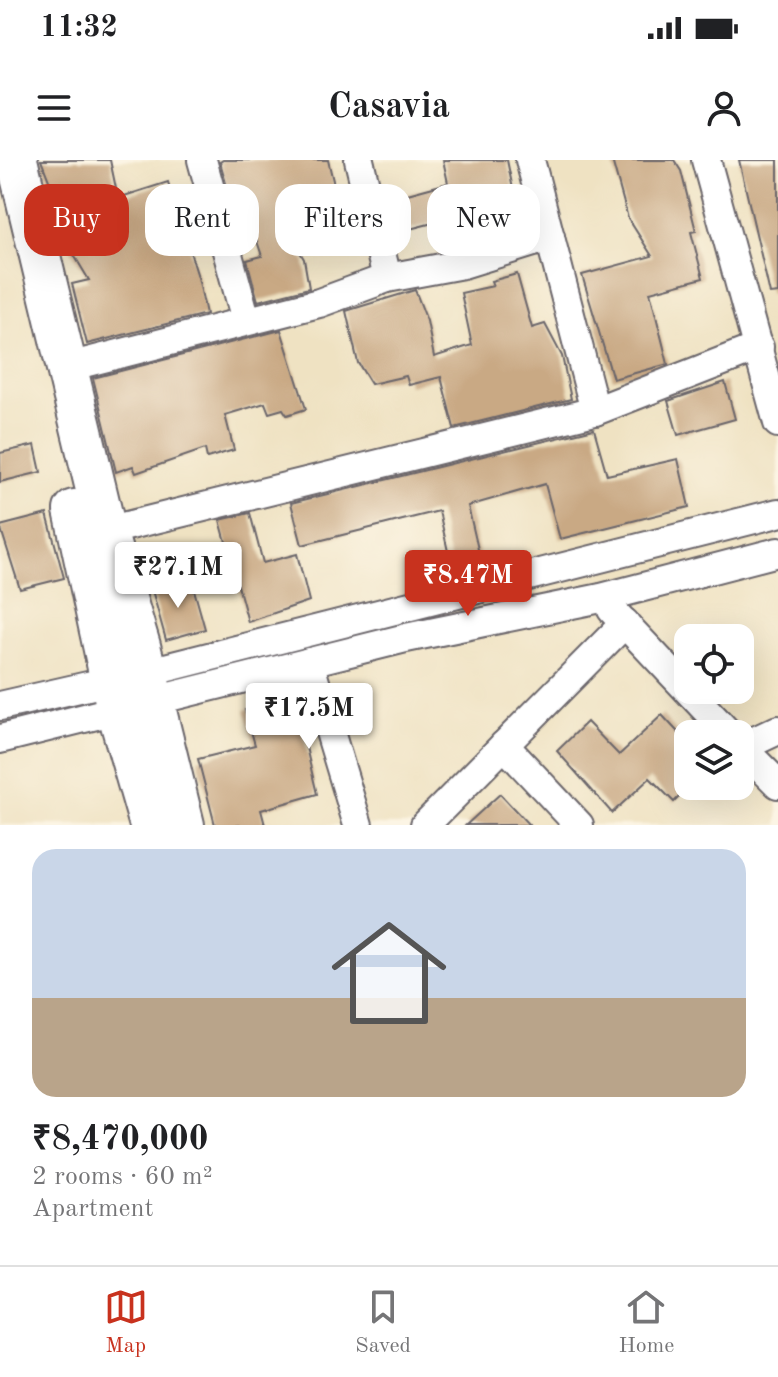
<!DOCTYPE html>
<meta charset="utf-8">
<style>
body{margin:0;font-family:"Old Standard TT",serif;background:#f2f2f2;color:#202124;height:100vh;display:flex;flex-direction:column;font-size:30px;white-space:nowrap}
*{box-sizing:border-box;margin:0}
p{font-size:26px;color:#757577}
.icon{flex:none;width:44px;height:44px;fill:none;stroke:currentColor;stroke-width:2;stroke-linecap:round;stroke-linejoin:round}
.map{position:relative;height:665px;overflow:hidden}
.sheet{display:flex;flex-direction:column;background:#fff;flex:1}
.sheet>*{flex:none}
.guide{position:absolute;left:24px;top:24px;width:730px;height:72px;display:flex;gap:16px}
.fabs{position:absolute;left:674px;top:464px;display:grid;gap:16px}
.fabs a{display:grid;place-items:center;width:80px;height:80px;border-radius:16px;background:#fff;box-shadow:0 8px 32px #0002;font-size:40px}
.price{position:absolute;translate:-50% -68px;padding:0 18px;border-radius:8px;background:#fff;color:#222;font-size:26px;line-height:52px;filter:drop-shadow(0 2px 4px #0008)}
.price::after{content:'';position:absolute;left:50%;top:48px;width:24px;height:18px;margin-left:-12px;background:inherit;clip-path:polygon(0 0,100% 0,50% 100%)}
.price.current{background:#c8321e;color:#fff}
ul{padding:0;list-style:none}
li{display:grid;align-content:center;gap:16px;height:424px;padding:0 32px}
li+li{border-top:2px solid #e0e0e0}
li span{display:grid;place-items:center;height:248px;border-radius:24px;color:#555}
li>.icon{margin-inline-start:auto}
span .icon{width:144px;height:144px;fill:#fffc;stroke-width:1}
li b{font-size:34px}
.chip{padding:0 28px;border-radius:24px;background:#fff;box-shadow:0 8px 32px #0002;font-size:28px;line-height:72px}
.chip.current{background:#c8321e;color:#fff}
.status{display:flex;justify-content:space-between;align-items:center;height:56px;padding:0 40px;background:#fff;direction:ltr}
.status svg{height:22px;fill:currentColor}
header{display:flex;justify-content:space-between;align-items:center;height:104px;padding:0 32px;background:#fff;font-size:36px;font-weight:600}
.tabs{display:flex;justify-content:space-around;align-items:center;height:112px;border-top:2px solid #e0e0e0;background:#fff;font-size:22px;color:#757577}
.tabs a{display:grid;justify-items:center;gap:4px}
.tabs .current{color:#c8321e}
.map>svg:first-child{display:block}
.building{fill:#c9a984}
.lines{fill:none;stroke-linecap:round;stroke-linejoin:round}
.street-casing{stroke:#6a656a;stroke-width:32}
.secondary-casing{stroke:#6a656a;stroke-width:44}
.street{stroke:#fff;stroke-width:28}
.secondary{stroke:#fff;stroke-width:40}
</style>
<div class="status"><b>11:32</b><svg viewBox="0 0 49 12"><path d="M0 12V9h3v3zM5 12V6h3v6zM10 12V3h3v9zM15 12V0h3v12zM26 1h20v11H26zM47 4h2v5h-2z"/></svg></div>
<header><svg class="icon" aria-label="menu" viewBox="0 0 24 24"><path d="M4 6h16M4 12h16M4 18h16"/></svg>Casavia<svg class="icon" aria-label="person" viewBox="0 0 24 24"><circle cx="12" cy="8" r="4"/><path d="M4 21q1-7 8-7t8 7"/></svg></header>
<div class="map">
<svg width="778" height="665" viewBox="0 0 778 665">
<rect width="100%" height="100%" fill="#fcf5e5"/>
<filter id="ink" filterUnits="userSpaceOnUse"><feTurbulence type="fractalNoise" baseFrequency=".0125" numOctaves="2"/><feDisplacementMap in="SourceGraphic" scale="16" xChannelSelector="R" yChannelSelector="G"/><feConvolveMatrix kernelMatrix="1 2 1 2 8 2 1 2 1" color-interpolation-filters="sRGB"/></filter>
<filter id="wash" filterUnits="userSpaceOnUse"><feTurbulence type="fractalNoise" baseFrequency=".006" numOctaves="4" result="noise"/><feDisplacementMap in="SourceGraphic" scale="32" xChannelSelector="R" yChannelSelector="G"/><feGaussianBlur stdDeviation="1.8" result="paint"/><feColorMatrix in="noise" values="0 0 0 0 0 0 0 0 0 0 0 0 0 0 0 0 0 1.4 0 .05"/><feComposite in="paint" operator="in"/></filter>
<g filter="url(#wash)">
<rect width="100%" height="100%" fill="#efe2c2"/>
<g id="blocks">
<g class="building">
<polygon points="41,0 110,0 118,38 168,22 198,117 206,154 87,184 72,124 89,120 62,75 64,59"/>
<polygon points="223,0 328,0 340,50 284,65 304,99 309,128 258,141 247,100 262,96 246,48 233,48 220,2"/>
<polygon points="443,0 507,0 521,68 471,84 457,74 456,57 398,72 389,39 448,23"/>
<polygon points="612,0 674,0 681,11 696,71 691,72 703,118 650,132 668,204 613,219 582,115 652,96 628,58"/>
<polygon points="739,0 778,0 778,133 770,134"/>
<polygon points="517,114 532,168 545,164 562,196 571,239 454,268 441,217 409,225 406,216 371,224 358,203 346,151 415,130 427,161 434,197 472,185 461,133 493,126 491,121"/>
<polygon points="281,170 306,249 287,255 283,249 269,253 265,243 225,255 234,290 207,298 205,289 136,313 133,306 116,312 93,218"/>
<polygon points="725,222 735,259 678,275 668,241"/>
<polygon points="594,269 607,315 678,299 689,347 560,379 545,324 468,346 480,398 451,405 439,351 302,385 291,343"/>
<polygon points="35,285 41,312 0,322 0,293"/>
<polygon points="250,353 263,403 297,394 309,441 248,462 220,360"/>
<polygon points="47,354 64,418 20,429 0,366"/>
<polygon points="191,419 205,469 166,480 152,430"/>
<polygon points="294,536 317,634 261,650 265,665 215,665 198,599 255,585 245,550"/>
<polygon points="662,555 688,583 688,628 674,642 650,618 612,653 557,591 587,562 619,595"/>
<polygon points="500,634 529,665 466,665"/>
</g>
</g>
</g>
<g filter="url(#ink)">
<use href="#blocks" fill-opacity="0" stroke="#6a656a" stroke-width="2"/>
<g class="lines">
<defs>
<g id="street">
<polyline points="202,0 246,160"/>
<polyline points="359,0 387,118"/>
<polyline points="530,0 595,251"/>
<polyline points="706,0 778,263"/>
<polyline points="68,207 319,143 387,118 463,104 550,77"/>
<polyline points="106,371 595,251 759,187"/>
<polyline points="612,450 729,574"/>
<polyline points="309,502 358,665"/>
<polyline points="0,546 145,513 778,353"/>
<polyline points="0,579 406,478 601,438 778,392"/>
<polyline points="504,585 579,665"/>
<polyline points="740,586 778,624"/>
<polyline points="742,587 778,570"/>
<polyline points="425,665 625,463"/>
</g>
<g id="secondary">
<polyline points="17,0 106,371 140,486 184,665"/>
<polyline points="74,350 117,550 150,665"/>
</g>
</defs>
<use href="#street" class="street-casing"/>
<use href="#secondary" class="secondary-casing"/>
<use href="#street" class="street"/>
<use href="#secondary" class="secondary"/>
</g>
</g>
</svg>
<div class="fabs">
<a><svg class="icon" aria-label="locate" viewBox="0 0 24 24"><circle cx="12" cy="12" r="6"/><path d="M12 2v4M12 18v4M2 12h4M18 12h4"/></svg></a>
<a><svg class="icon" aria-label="layers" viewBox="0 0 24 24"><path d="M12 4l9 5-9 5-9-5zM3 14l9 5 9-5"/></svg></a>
</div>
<b class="price" style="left:178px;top:450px">₹27.1M</b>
<b class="price current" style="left:468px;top:458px">₹8.47M</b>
<b class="price" style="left:309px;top:591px">₹17.5M</b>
<div class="guide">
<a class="chip current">Buy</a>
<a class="chip">Rent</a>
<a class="chip">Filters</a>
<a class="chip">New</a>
</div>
</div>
<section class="sheet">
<ul>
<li><span style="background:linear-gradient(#c9d6e8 60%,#b9a48a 0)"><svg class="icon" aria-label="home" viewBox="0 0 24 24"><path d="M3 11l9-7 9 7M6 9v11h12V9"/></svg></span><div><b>₹8,470,000</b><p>2 rooms · 60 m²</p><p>Apartment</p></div></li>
</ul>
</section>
<nav class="tabs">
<a class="current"><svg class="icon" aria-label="map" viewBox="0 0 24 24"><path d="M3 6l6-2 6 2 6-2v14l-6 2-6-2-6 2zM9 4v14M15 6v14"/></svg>Map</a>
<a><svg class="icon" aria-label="saved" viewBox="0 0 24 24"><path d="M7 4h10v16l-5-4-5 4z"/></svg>Saved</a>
<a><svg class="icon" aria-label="home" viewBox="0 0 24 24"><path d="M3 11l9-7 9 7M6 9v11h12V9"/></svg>Home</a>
</nav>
